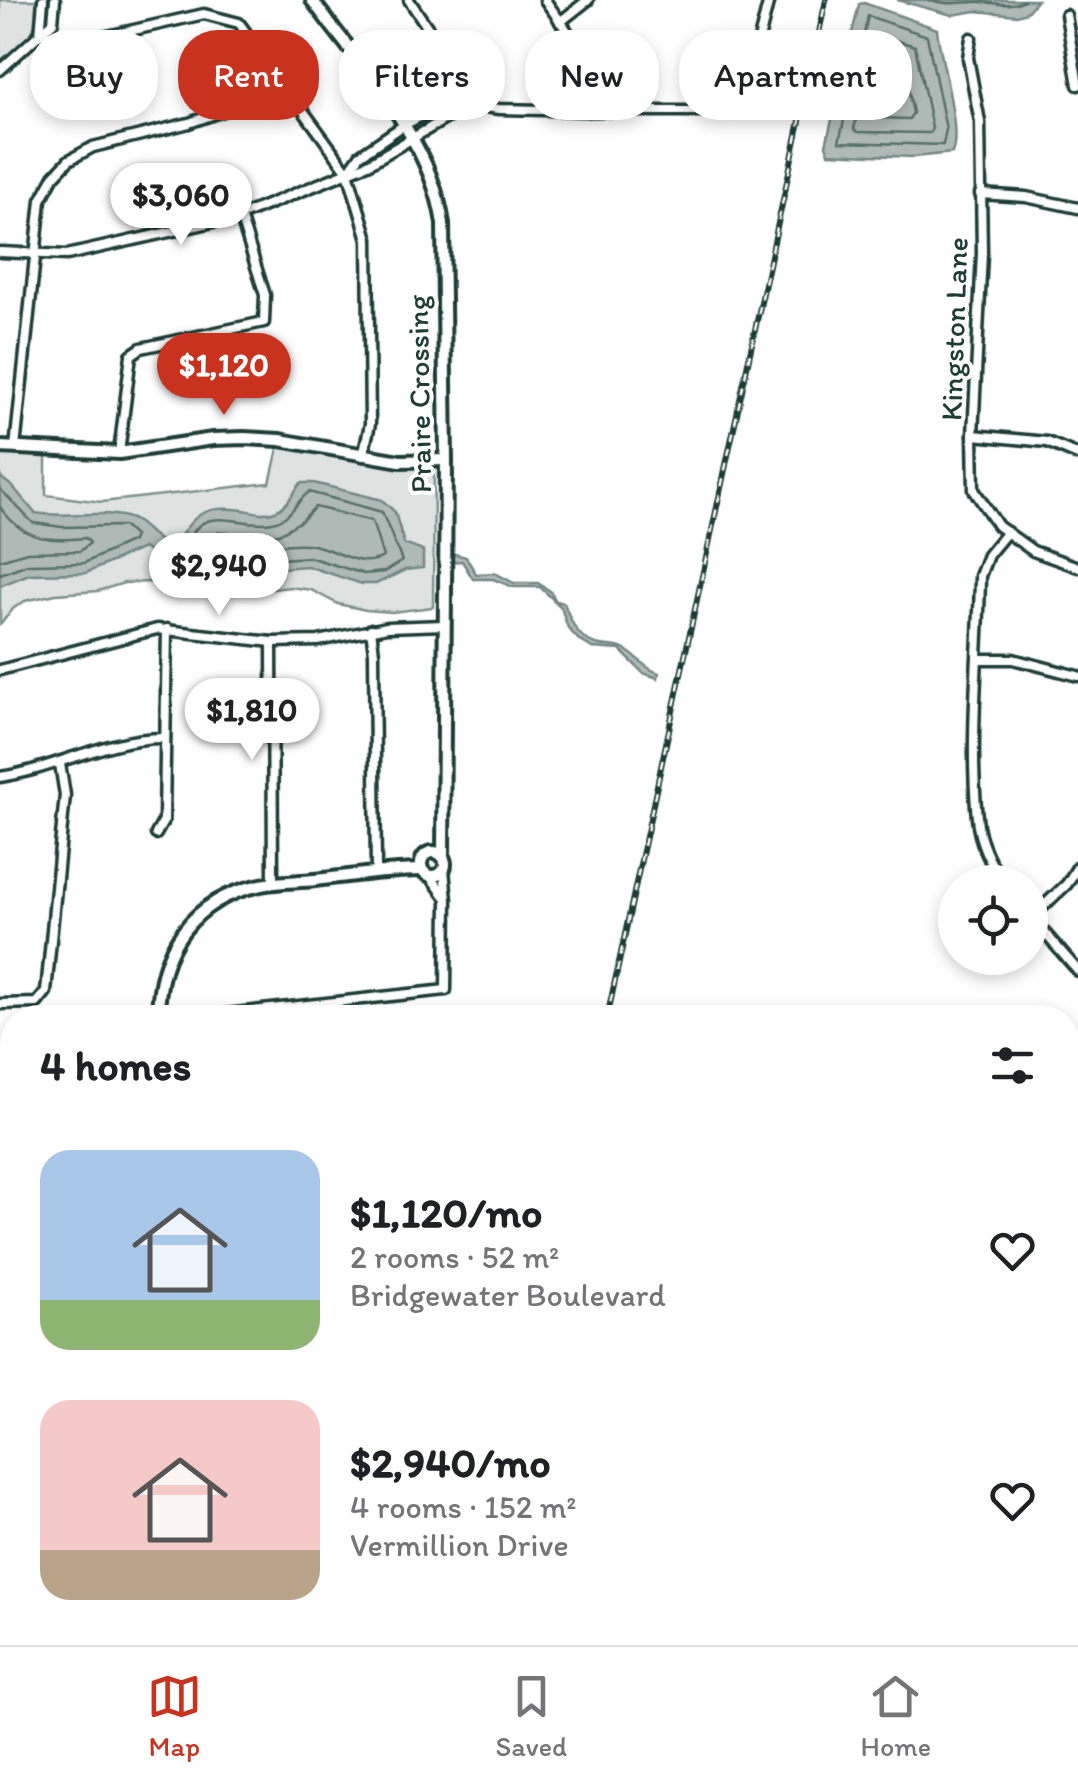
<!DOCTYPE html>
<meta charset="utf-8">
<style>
body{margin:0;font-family:Itim,sans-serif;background:#f2f2f2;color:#202124;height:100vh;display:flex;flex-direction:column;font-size:38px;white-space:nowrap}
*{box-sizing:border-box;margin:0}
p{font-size:32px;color:#757577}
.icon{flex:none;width:55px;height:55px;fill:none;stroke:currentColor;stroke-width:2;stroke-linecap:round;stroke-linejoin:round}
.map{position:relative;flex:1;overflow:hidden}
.details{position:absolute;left:0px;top:1005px;width:1080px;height:640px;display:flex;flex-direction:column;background:#fff;border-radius:40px 40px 0 0;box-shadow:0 5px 15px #0003}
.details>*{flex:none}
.guide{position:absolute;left:30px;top:30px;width:1020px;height:90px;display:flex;gap:20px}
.tools{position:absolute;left:938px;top:865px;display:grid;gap:20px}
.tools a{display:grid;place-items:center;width:110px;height:110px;border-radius:50%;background:#fff;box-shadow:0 5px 15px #0003;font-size:50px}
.price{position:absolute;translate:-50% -85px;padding:0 22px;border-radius:35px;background:#fff;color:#222;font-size:32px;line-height:65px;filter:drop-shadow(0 2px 5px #0008)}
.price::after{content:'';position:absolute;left:50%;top:60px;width:30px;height:22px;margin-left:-15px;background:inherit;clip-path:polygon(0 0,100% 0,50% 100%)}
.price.on{background:#c8321e;color:#fff}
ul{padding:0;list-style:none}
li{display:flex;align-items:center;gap:30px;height:250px;padding:0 40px}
li span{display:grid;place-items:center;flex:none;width:280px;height:200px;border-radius:30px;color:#555}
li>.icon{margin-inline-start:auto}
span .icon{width:120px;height:120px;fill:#fffc;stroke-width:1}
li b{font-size:42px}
h2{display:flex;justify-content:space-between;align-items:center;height:120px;padding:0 40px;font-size:42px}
.tag{padding:0 35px;border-radius:40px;background:#fff;box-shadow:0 5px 15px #0003;font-size:35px;line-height:90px}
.tag.on{background:#c8321e;color:#fff}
.tab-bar{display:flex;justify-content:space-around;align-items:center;height:140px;border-top:2px solid #e0e0e0;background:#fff;font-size:28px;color:#757577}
.tab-bar a{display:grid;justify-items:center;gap:5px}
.tab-bar .on{color:#c8321e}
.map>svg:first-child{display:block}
.built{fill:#eef1f0}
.green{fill:#dee3e2;stroke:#7e908b;stroke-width:2.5}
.water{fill:#afbab7;stroke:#758883;stroke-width:2.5}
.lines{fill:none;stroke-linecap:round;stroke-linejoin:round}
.shore{stroke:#596f68;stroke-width:2.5}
.street-casing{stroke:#1f3d34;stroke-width:15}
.secondary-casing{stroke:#1f3d34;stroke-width:18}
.street{stroke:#fff;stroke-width:8}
.secondary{stroke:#fff;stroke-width:10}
.rail-casing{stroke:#1f3d34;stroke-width:6}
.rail{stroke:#fff;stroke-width:2.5;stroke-dasharray:8;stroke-linecap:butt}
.labels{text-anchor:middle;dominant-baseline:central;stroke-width:8;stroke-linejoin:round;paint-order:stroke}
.street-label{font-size:30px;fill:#1f3d34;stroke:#fff}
</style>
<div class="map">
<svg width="1078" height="1645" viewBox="0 0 1078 1645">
<rect width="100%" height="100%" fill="#fff"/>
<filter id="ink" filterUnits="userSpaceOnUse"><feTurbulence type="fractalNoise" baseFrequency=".01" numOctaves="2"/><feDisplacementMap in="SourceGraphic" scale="20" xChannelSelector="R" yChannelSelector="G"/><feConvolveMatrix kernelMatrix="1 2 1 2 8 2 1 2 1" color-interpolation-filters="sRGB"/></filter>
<g filter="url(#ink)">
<polygon class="built" points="1068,1165 1078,1165 1078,1645 506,1645 509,1632 1068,1632"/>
<g class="green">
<path d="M 0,0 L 39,0 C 37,38 26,40 0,63 Z"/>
<polygon points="280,440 384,464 434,466 433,607 392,612 366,610 338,604 311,590 290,587 241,593 197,584 149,582 124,583 98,591 56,594 25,601 14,608 0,624 0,451 46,454 46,495 102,502 270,483"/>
<polygon points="0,1135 12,1135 12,1632 408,1632 409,1645 0,1645"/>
<rect x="1068" y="1189" width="10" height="67"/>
<rect x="1068" y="1262" width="10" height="85"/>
</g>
<g class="water">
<polygon points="897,0 1037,0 1027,12 1017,15 976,11 952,15"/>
<path d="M 864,3 L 937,29 C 940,60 962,129 952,153 L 913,157 L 829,153 L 826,145 L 859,4 Z"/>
<path d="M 0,477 L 13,487 L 35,513 C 65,518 97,510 126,517 C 145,521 154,544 174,546 C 195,513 203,505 244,510 C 254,512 265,515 275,511 C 289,506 292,493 301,483 L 314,483 L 382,500 L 395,512 L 404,544 L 423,551 L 423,568 L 405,570 L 376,584 L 362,584 L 307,566 L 235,572 L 208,562 L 165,562 L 143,548 L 86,573 L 29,574 L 0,586 Z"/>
<path d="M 451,553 L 466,557 L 476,574 L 495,573 L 514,583 L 538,583 L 550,591 L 556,601 L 564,603 C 571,622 578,641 600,645 C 609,647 616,645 625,650 C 639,657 644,669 659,673 L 658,678 L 643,673 L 620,650 L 592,648 L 578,639 L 568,628 L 561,607 L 540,587 L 513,587 L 493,579 L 473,579 L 462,561 L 451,562 Z"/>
</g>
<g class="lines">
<g class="shore">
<path d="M 927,0 C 945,5 957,3 976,2 C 993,1 1009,9 1024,0"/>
<polygon points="868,16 927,36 946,129 943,145 839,142"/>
<polygon points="876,34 915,46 932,128 930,133 858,132 854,129"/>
<polygon points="891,53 902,59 913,113 909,119 876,118 872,114 885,57"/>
<polyline points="0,489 33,523 62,527 123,526 134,536 132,541 84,563 28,564 0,574"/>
<path d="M 309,492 L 382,512 L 402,561 L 384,572 L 364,574 L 309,557 L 238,562 L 211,552 L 191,554 L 185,551 C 199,498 237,529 273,522 C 292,518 296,501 309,492 Z"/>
<path d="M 0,507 C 24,541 47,541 86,538 L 90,543 L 80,551 L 27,552 L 0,560"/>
<path d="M 315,507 L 372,521 L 383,557 C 358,571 333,546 307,544 C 275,541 244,558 215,538 L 219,532 L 255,535 L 279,534 L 301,521 Z"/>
</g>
<defs>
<g id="street">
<polyline points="409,0 463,80 466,107"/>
<path d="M 545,0 C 576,44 590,54 589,111"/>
<polyline points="1066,15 1078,85"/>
<polyline points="560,22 588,0"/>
<polyline points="40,35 94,39 204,14 239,23 348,172 368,239 370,424 363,456"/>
<polyline points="40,35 43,0"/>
<polyline points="971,38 968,58 980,122 982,253 973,435 974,490 998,526 1033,551 1078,567"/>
<polyline points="0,70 53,22 55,0"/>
<polyline points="348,172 360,155 404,125 437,108 454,103 499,109 589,111 703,111 724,106 737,98 748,83 769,0"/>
<polyline points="980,194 1026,197 1078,208"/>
<polyline points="0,252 67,255 240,216 368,164 466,107"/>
<polyline points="973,435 1047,442 1078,455"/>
<polyline points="15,448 41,200 54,176 69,160 93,147 189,123 288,88"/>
<polyline points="119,453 131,355 141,348 264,322 265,295 240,216"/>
<polyline points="371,629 374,653 376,872"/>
<polyline points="272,642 273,883"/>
<polyline points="979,659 1013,659 1078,676"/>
<polyline points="0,670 157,629 272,642 318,641 387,627 445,625"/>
<path d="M 0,777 C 56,769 109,737 165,738"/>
<polyline points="156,834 164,820 167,629"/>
<polyline points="430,876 445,896"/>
<path d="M 1004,882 C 990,865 979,841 977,818 C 969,739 979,655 980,576 L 988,555 L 1007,532"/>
<polyline points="1030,916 1078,971"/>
<polyline points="1031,918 1067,884 1078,866"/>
<polyline points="0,1004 37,1003 46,992 65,795 60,764"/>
<polyline points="188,1018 446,990 447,900 444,870"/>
<polyline points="496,1645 498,1632"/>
</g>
<g id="secondary">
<path d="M 312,0 C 362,68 431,138 443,224 L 446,460 L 443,857"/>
<polyline points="0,447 119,453 213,439 244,438 280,440 400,461 446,460"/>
<circle cx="433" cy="864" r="12"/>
<path d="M 158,1018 C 158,949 192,899 261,885 C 279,881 297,882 315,880 C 351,876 386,870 422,870"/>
<polyline points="0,1110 12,1110"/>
<polyline points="1068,1117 1078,1117"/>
<polyline points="0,1134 12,1134"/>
<polyline points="1068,1140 1078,1140"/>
</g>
</defs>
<use href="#street" class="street-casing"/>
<use href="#secondary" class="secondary-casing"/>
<use href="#street" class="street"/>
<use href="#secondary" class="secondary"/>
<defs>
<g id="rail">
<polyline points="607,1018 826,0"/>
<polyline points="467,1645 470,1632"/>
</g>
</defs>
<use href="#rail" class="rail-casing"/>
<use href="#rail" class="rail"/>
</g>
</g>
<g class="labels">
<g class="street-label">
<text transform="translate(954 329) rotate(-88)">Kingston Lane</text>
<text transform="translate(419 394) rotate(-91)">Praire Crossing</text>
</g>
</g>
</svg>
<div class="tools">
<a><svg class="icon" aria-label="locate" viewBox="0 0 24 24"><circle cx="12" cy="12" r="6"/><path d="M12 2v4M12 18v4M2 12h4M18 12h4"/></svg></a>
</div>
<b class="price" style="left:181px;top:248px">$3,060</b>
<b class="price on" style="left:224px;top:418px">$1,120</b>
<b class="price" style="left:219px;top:618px">$2,940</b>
<b class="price" style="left:252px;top:763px">$1,810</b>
<div class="guide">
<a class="tag">Buy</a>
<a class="tag on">Rent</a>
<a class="tag">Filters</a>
<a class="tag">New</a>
<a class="tag">Apartment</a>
</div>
<section class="details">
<h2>4 homes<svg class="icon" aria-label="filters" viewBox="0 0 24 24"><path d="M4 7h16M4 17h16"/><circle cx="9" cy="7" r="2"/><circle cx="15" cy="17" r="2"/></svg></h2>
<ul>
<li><span style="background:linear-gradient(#a9c7e8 75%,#8fb573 0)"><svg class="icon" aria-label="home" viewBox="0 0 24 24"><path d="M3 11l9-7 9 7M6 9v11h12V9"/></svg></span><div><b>$1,120/mo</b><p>2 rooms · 52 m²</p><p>Bridgewater Boulevard</p></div><svg class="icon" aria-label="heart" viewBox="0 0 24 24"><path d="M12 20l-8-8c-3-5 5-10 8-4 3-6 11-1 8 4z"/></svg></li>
<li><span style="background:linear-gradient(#f6c9c9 75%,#b9a48a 0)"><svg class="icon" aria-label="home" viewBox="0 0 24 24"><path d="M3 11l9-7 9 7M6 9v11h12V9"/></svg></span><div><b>$2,940/mo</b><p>4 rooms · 152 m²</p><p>Vermillion Drive</p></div><svg class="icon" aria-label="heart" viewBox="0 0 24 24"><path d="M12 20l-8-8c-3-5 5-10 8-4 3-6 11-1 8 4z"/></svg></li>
</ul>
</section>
</div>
<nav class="tab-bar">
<a class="on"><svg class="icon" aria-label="map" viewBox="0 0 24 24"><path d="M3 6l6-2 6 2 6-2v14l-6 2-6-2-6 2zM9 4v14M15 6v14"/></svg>Map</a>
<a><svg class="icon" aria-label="saved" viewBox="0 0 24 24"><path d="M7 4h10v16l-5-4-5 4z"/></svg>Saved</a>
<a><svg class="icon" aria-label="home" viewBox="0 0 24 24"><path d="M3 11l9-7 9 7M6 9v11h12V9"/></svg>Home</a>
</nav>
